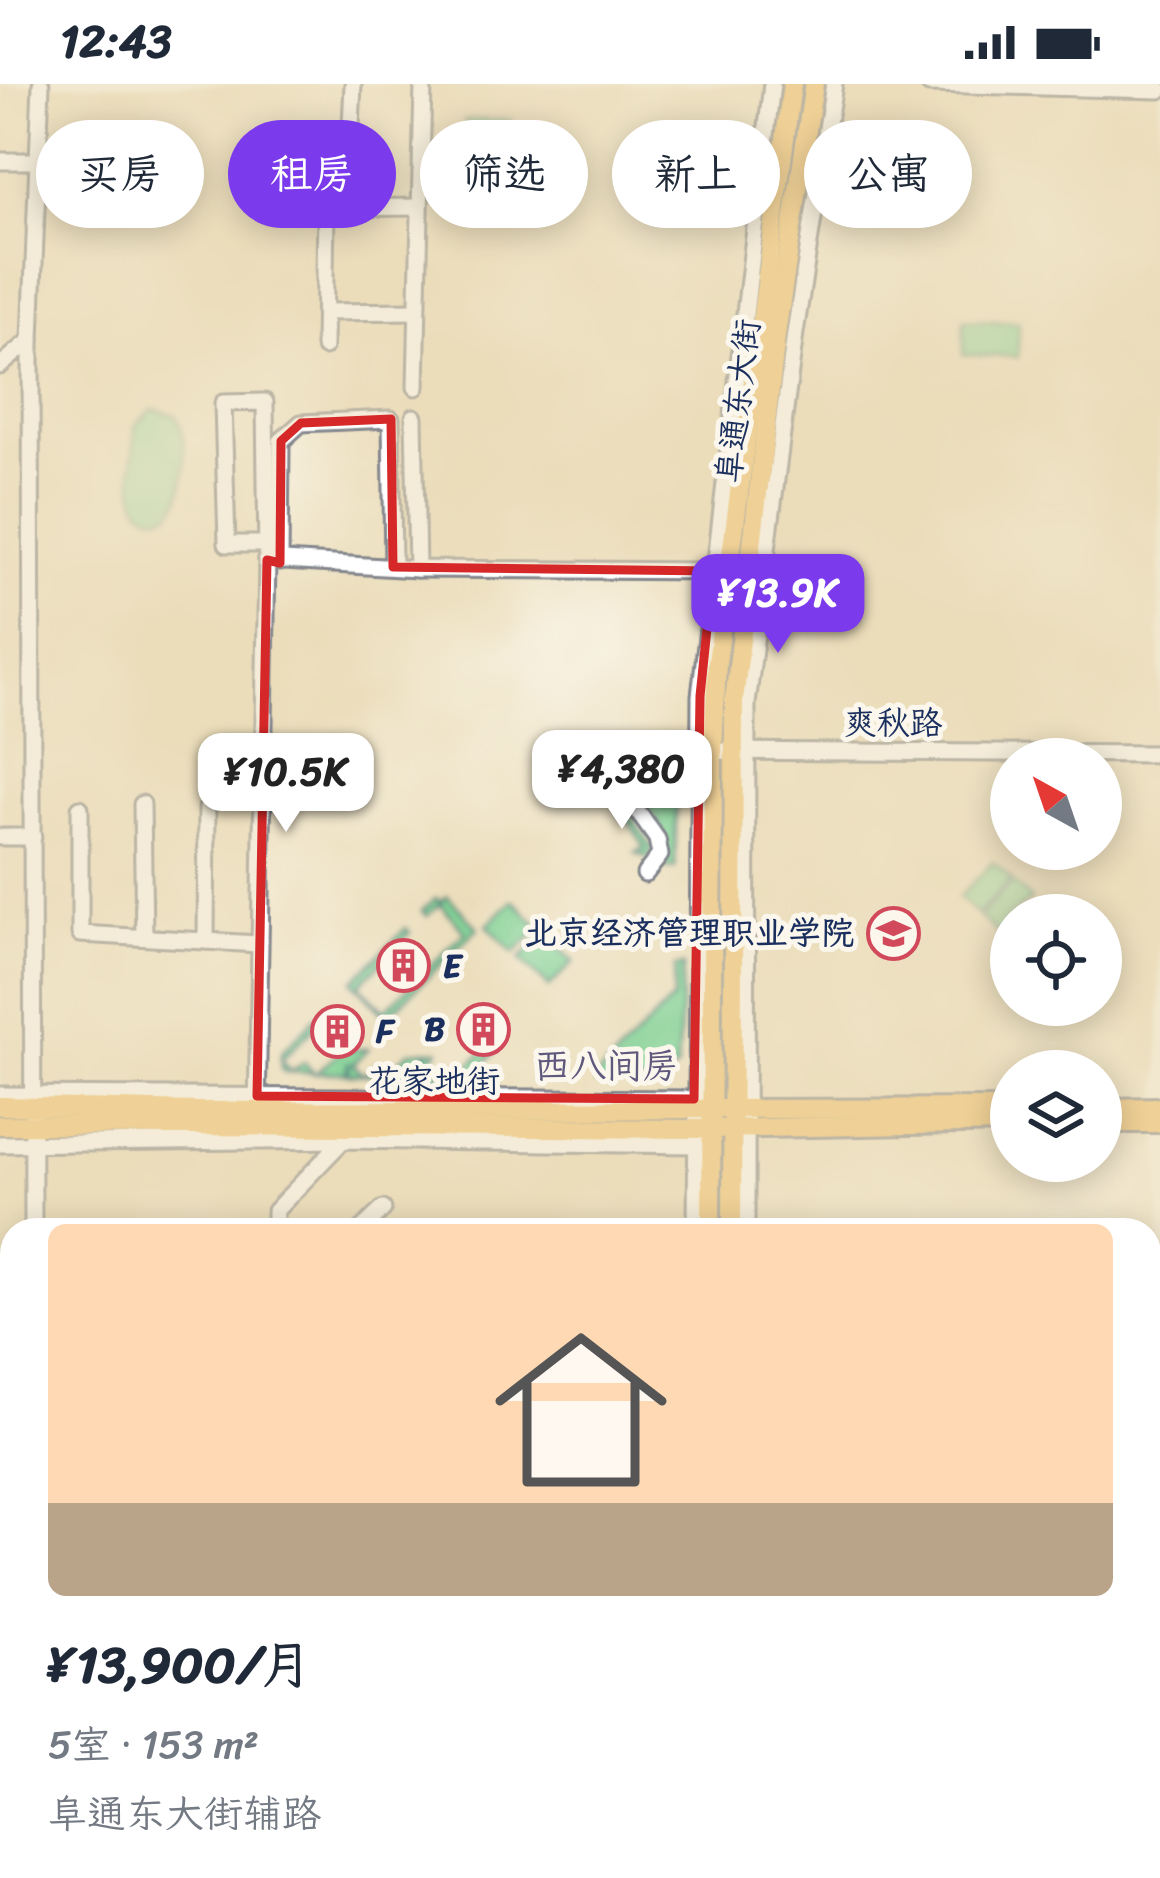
<!DOCTYPE html>
<html lang="zh">
<meta charset="utf-8">
<style>
body{margin:0;font-family:Sriracha,"LXGW WenKai TC",sans-serif;background:#f2f2f3;color:#1f2937;height:100vh;display:flex;flex-direction:column;font-size:45px;white-space:nowrap}
*{box-sizing:border-box;margin:0}
p{font-size:39px;color:#747a83}
.icon{flex:none;width:66px;height:66px;fill:none;stroke:currentColor;stroke-width:2;stroke-linecap:round;stroke-linejoin:round}
.map{position:relative;flex:1;overflow:hidden}
.panel{position:absolute;left:0px;top:1134px;width:1161px;height:660px;display:flex;flex-direction:column;background:#fff;border-radius:36px 36px 0 0;box-shadow:0 6px 30px #0003}
.panel>*{flex:none}
.top-card{position:absolute;left:36px;top:36px;width:1089px;height:108px;display:flex;gap:24px}
.needle{width:78px;rotate:320deg}
.tools{position:absolute;left:990px;top:654px;display:grid;gap:24px}
.tools a{display:grid;place-items:center;width:132px;height:132px;border-radius:50%;background:#fff;box-shadow:0 6px 30px #0003;font-size:60px}
.price{position:absolute;translate:-50% -102px;padding:0 27px;border-radius:24px;background:#fff;color:#222;font-size:39px;line-height:78px;filter:drop-shadow(0 3px 6px #0008)}
.price::after{content:'';position:absolute;left:50%;top:72px;width:36px;height:27px;margin-left:-18px;background:inherit;clip-path:polygon(0 0,100% 0,50% 100%)}
.price.current{background:#7c3aed;color:#fff}
ul{padding:0;list-style:none}
li{display:grid;align-content:center;gap:24px;height:636px;padding:0 48px}
li span{display:grid;place-items:center;height:372px;border-radius:18px;color:#555}
li>.icon{margin-inline-start:auto}
span .icon{width:216px;height:216px;fill:#fffc;stroke-width:1}
li b{font-size:51px}
.chip{padding:0 42px;border-radius:54px;background:#fff;box-shadow:0 6px 30px #0003;font-size:42px;line-height:108px}
.chip.current{background:#7c3aed;color:#fff}
.status{display:flex;justify-content:space-between;align-items:center;height:84px;padding:0 60px;background:#fff;direction:ltr}
.status svg{height:33px;fill:currentColor}
.map>svg:first-child{display:block}
.green{fill:#7ecf91;stroke:#4c7f78;stroke-width:3}
.lines{fill:none;stroke-linecap:round;stroke-linejoin:round}
.minor-casing{stroke:#83868c;stroke-width:21}
.major-casing{stroke:#83868c;stroke-width:24}
.minor{stroke:#fff;stroke-width:15}
.major{stroke:#f3c26a;stroke-width:18}
.marked{fill:none;stroke:#d62828;stroke-width:9;stroke-linejoin:round}
.labels{text-anchor:middle;dominant-baseline:central;stroke-width:10;stroke-linejoin:round;paint-order:stroke}
.street-label{font-size:33px;fill:#1b2f5e;stroke:#fbf7ec}
.poi-label{font-size:33px;font-weight:bold;fill:#1b2f5e;stroke:#fbf7ec;text-anchor:end}
.neighbourhood-label{font-size:36px;fill:#60597e;stroke:#fbf7ec}
</style>
<div class="status"><b>12:43</b><svg viewBox="0 0 49 12"><path d="M0 12V9h3v3zM5 12V6h3v6zM10 12V3h3v9zM15 12V0h3v12zM26 1h20v11H26zM47 4h2v5h-2z"/></svg></div>
<div class="map">
<svg width="1160" height="1794" viewBox="0 0 1160 1794">
<rect width="100%" height="100%" fill="#fbf7ec"/>
<filter id="ink" filterUnits="userSpaceOnUse"><feTurbulence type="fractalNoise" baseFrequency=".00833" numOctaves="2"/><feDisplacementMap in="SourceGraphic" scale="24" xChannelSelector="R" yChannelSelector="G"/><feConvolveMatrix kernelMatrix="1 2 1 2 8 2 1 2 1" color-interpolation-filters="sRGB"/></filter>
<filter id="wash" filterUnits="userSpaceOnUse"><feTurbulence type="fractalNoise" baseFrequency=".004" numOctaves="4" result="noise"/><feDisplacementMap in="SourceGraphic" scale="48" xChannelSelector="R" yChannelSelector="G"/><feGaussianBlur stdDeviation="2.7" result="paint"/><feColorMatrix in="noise" values="0 0 0 0 0 0 0 0 0 0 0 0 0 0 0 0 0 1.4 0 .05"/><feComposite in="paint" operator="in"/></filter>
<g filter="url(#wash)">
<rect width="100%" height="100%" fill="#ebddba"/>
<g class="green">
<polygon points="465,36 511,36 510,118 464,118"/>
<polygon points="964,236 1019,238 1018,273 963,271"/>
<path d="M 152,325 L 176,331 C 189,353 188,410 172,428 C 121,448 134,371 135,342 Z"/>
<path d="M 557,682 L 677,684 L 675,784 L 662,784 C 674,749 650,724 628,699 L 616,709 L 653,765 L 648,774 L 636,769 L 645,764 L 618,721 L 577,685 L 570,693 Z"/>
<polygon points="993,778 1011,795 977,831 959,813"/>
<polygon points="1013,798 1031,816 1011,831 997,850 980,833"/>
<polygon points="447,812 478,844 387,933 353,897 406,844 410,849 359,901 385,926 465,848 440,820 427,832 422,827 436,814 440,818"/>
<polygon points="513,816 541,844 514,869 487,841"/>
<polygon points="546,850 574,878 549,903 520,875"/>
<polygon points="683,882 677,984 658,999 596,1000 596,994 673,915 675,883"/>
<polygon points="317,932 321,937 281,976 291,988 304,978 315,990 342,966 368,965 353,980 364,990 376,979 386,988 410,967 428,966 422,977 430,966 439,966 430,976 443,990 455,979 454,987 459,983 463,987 485,966 496,968 484,980 485,990 420,991 419,986 418,991 349,990 349,977 347,989 285,988 281,985 281,969"/>
</g>
</g>
<g filter="url(#ink)">
<g class="lines">
<defs>
<g id="minor">
<polyline points="929,0 1160,6"/>
<polyline points="0,77 38,77"/>
<polyline points="326,124 419,123"/>
<polyline points="324,228 416,227"/>
<polyline points="324,263 326,124 351,42 353,0"/>
<polyline points="0,282 31,256"/>
<polyline points="416,303 423,0"/>
<polyline points="414,333 417,485"/>
<polyline points="267,476 417,485 719,487"/>
<polyline points="280,478 281,357 301,339 391,335 393,483"/>
<polyline points="701,667 1160,670"/>
<polyline points="623,707 657,755 660,771 645,790"/>
<polyline points="142,720 144,853"/>
<polyline points="80,724 80,850 259,860"/>
<polyline points="0,753 33,753"/>
<polyline points="206,857 207,724"/>
<polyline points="0,1011 694,1015"/>
<polyline points="257,1027 267,476 265,318 223,319 227,460 266,460"/>
<polyline points="0,1060 343,1056 695,1061"/>
<polyline points="33,1146 31,256 41,0"/>
<polyline points="275,1146 275,1127 346,1053"/>
<polyline points="361,1146 383,1125"/>
<polyline points="696,1146 700,612 772,0"/>
<polyline points="746,1146 747,620 795,249 834,0"/>
<polyline points="0,1492 12,1474"/>
<polyline points="0,1521 12,1518"/>
<polyline points="0,1605 12,1618"/>
<polyline points="1149,1781 1160,1781"/>
<polyline points="182,1782 191,1794"/>
<polyline points="727,1783 905,1786 1105,1782"/>
<polyline points="474,1794 486,1782"/>
<polyline points="695,1794 695,1782"/>
</g>
<g id="major">
<polyline points="0,1022 195,1027 1011,1024"/>
<polyline points="1101,1024 1160,1023"/>
<polyline points="1101,1039 1160,1039"/>
<polyline points="0,1041 710,1045 1011,1039"/>
<polyline points="711,1146 713,667 717,579 792,0"/>
<polyline points="732,1146 734,617 777,244 814,0"/>
<polyline points="710,1794 710,1782"/>
<polyline points="727,1794 727,1782"/>
</g>
</defs>
<use href="#minor" class="minor-casing"/>
<use href="#major" class="major-casing"/>
<use href="#minor" class="minor"/>
<use href="#major" class="major"/>
</g>
</g>
<path d="M0 0H1160V1794H0ZM 391,335 L 393,483 L 713,487 L 700,612 L 694,1015 L 257,1012 L 267,476 L 280,479 L 281,357 L 301,339 Z" fill="#ebddba" fill-opacity=".55" fill-rule="evenodd"/>
<path class="marked" d="M 391,335 L 393,483 L 713,487 L 700,612 L 694,1015 L 257,1012 L 267,476 L 280,479 L 281,357 L 301,339 Z"/>
<defs>
<symbol id="university-ring" viewBox="-11 -11 22 22"><circle r="9.5" fill="#fbf7ec" stroke="#d1495b" stroke-width="1.5"/><path d="M0-5L7-2L0 1L-7-2ZM-4 1L0 2.5L4 1V4Q0 6-4 4Z" fill="#d1495b"/></symbol>
<symbol id="building-ring" viewBox="-11 -11 22 22"><circle r="9.5" fill="#fbf7ec" stroke="#d1495b" stroke-width="1.5"/><path d="M-4-6H4V6H1V3H-1V6H-4ZM-2.5-4.3h1.7v1.8h-1.7ZM.8-4.3h1.7v1.8H.8ZM-2.5-1h1.7V.8h-1.7ZM.8-1h1.7V.8H.8Z" fill="#d1495b"/></symbol>
</defs>
<g fill-rule="evenodd">
<use href="#university-ring" x="864" y="820" width="59" height="59"/>
<use href="#building-ring" x="374" y="852" width="59" height="59"/>
<use href="#building-ring" x="454" y="916" width="59" height="59"/>
<use href="#building-ring" x="308" y="918" width="59" height="59"/>
</g>
<g class="labels">
<g class="street-label">
<text transform="translate(738 317) rotate(-83)">阜通东大街</text>
<text x="893" y="639">爽秋路</text>
<text x="434" y="997">花家地街</text>
</g>
<g class="poi-label">
<text x="854" y="849">北京经济管理职业学院</text>
<text x="443" y="882" text-anchor="start">E</text>
<text x="445" y="945">B</text>
<text x="376" y="947" text-anchor="start">F</text>
</g>
<g class="neighbourhood-label">
<text x="606" y="982">西八间房</text>
</g>
</g>
</svg>
<div class="tools">
<a><svg class="needle" viewBox="-14 -14 28 28"><path d="M0-13l5 13h-10z" fill="#e53935"/><path d="M0 13l5-13h-10z" fill="#747a83"/></svg></a>
<a><svg class="icon" aria-label="locate" viewBox="0 0 24 24"><circle cx="12" cy="12" r="6"/><path d="M12 2v4M12 18v4M2 12h4M18 12h4"/></svg></a>
<a><svg class="icon" aria-label="layers" viewBox="0 0 24 24"><path d="M12 4l9 5-9 5-9-5zM3 14l9 5 9-5"/></svg></a>
</div>
<b class="price current" style="left:778px;top:572px">¥13.9K</b>
<b class="price" style="left:622px;top:748px">¥4,380</b>
<b class="price" style="left:286px;top:751px">¥10.5K</b>
<div class="top-card">
<a class="chip">买房</a>
<a class="chip current">租房</a>
<a class="chip">筛选</a>
<a class="chip">新上</a>
<a class="chip">公寓</a>
</div>
<section class="panel">
<ul>
<li><span style="background:linear-gradient(#ffd9b3 75%,#b9a48a 0)"><svg class="icon" aria-label="home" viewBox="0 0 24 24"><path d="M3 11l9-7 9 7M6 9v11h12V9"/></svg></span><div><b>¥13,900/月</b><p>5室 · 153 m²</p><p>阜通东大街辅路</p></div></li>
</ul>
</section>
</div>
